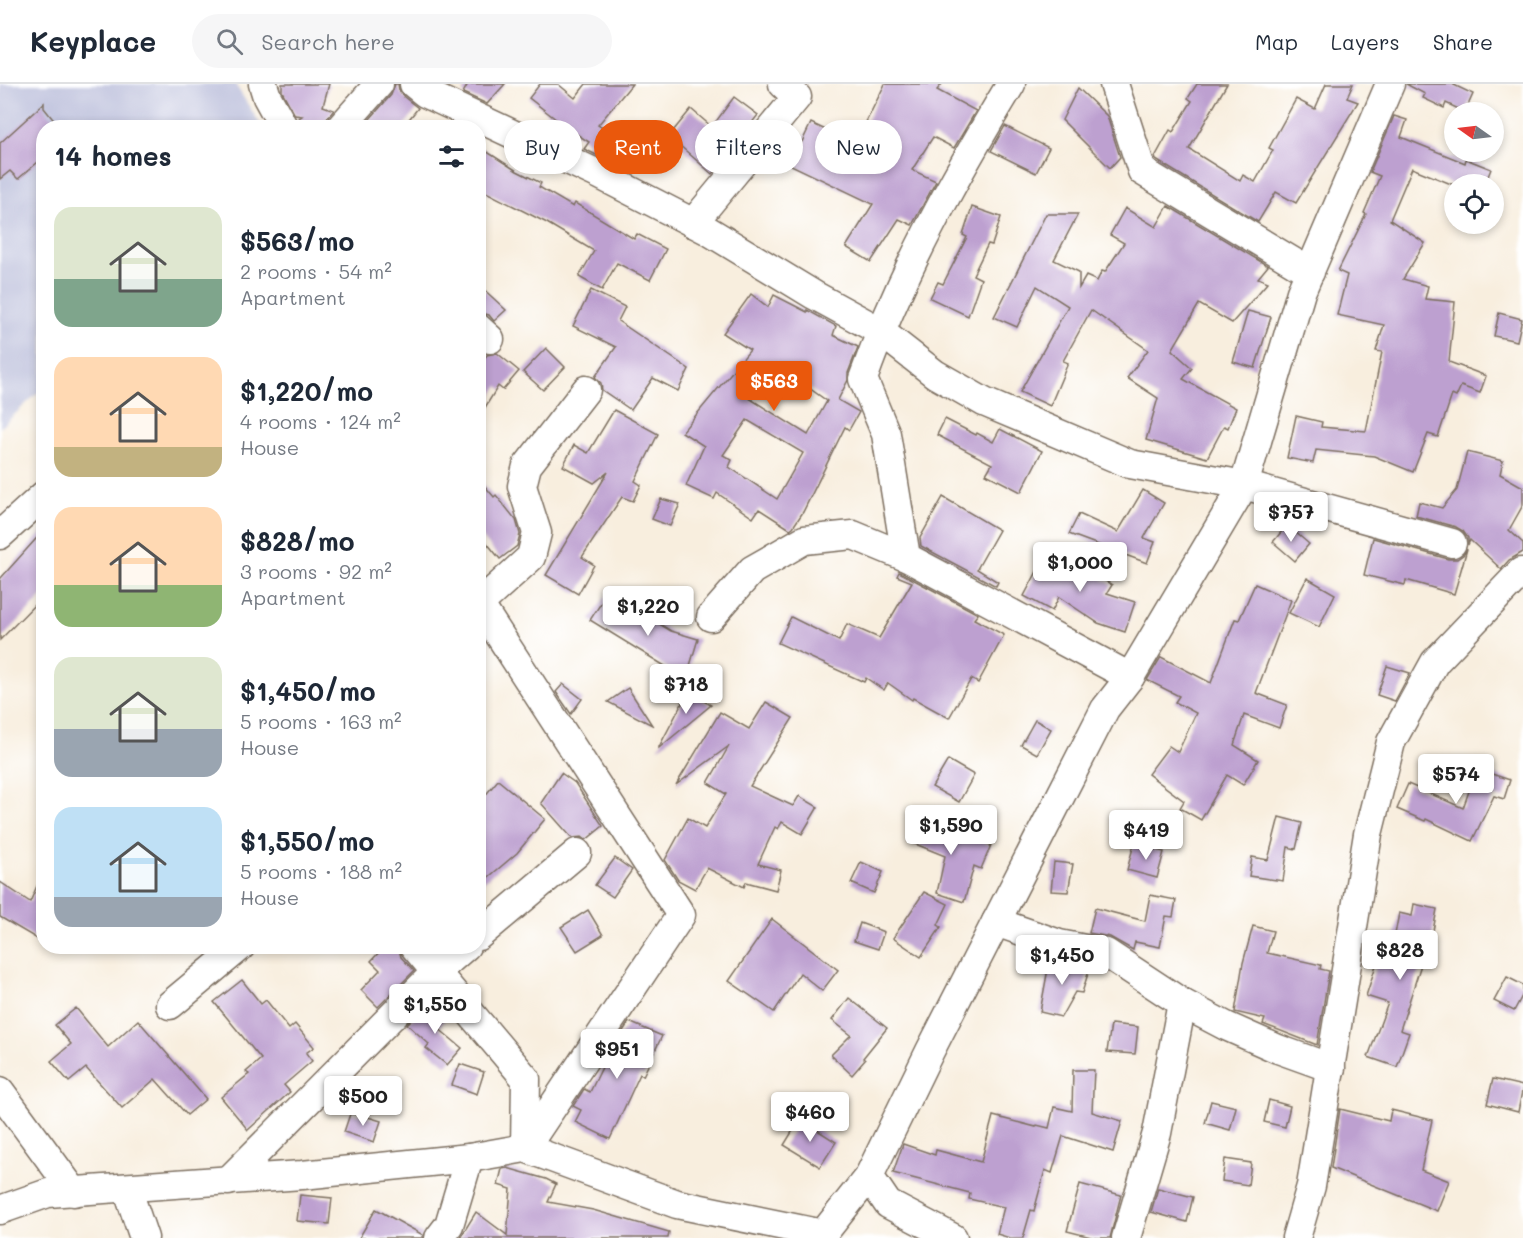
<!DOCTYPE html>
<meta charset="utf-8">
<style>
body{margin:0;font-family:Mali,sans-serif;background:#f6f6f7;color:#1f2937;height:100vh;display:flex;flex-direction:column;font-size:22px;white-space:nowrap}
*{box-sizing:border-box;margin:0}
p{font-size:20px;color:#747a83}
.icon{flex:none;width:33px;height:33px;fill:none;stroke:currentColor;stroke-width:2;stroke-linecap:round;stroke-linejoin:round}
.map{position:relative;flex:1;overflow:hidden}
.side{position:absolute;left:36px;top:36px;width:450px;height:834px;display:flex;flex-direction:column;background:#fff;border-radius:24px;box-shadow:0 3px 9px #0003}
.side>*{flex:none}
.top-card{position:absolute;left:504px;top:36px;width:570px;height:54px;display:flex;gap:12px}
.needle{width:39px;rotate:284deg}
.fabs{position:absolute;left:1444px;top:18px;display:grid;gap:12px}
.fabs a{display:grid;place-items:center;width:60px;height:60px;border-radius:50%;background:#fff;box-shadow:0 3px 9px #0003;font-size:30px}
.price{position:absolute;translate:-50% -51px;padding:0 14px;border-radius:6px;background:#fff;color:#222;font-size:20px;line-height:39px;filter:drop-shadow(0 2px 3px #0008)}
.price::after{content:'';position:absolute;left:50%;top:36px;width:18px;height:14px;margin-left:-9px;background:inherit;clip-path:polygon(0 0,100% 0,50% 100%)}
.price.on{background:#ea580c;color:#fff}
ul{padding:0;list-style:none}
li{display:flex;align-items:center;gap:18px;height:150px;padding:0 18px}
li span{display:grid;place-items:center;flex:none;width:168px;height:120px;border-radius:18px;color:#555}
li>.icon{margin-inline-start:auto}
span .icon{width:72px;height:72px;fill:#fffc;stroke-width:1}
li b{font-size:26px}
h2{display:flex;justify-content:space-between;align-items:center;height:72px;padding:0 18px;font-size:26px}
.pill{padding:0 21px;border-radius:27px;background:#fff;box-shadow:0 3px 9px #0003;font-size:21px;line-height:54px}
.pill.on{background:#ea580c;color:#fff}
header{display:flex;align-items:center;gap:36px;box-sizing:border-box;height:84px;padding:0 30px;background:#fff;border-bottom:2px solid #e0e1e3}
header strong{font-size:28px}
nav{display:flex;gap:33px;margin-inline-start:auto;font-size:21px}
.search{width:420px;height:54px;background:#f6f6f7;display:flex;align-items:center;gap:15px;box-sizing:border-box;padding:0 21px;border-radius:33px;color:#747a83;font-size:22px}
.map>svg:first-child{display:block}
.industrial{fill:#bfc2dd}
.building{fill:#bda0d0;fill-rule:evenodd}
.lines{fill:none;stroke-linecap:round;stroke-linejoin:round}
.minor-casing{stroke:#7d6f61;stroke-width:31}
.minor{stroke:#fff;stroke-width:28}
</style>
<header>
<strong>Keyplace</strong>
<div class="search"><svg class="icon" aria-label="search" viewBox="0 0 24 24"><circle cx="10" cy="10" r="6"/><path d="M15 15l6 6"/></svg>Search here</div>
<nav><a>Map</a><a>Layers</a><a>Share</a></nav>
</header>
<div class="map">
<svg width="1523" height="1154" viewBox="0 0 1523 1154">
<rect width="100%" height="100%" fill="#fff"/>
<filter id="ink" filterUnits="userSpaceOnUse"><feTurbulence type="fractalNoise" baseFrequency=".0167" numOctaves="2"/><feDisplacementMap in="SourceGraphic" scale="12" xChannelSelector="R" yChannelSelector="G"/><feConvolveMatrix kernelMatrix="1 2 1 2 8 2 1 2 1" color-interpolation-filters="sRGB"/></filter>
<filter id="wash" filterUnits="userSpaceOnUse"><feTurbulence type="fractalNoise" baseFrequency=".008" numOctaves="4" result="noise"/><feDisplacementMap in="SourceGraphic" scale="24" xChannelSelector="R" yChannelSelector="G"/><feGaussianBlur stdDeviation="1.35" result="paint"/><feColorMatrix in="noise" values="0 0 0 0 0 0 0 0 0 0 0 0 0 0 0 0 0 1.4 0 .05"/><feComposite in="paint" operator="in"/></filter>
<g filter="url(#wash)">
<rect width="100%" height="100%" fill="#f8eede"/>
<polygon class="industrial" points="0,0 235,0 262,43 44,44 43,304 0,344"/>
<g id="blocks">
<g class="building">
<polygon points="282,0 329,0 323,22 334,26 327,34 324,44 300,44 298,35 302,32 295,31 282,7"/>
<polygon points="395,0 398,0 399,6 404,13 418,24 402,44 362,44 391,11"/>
<polygon points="468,0 505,0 487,20 463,9"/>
<polygon points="540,0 558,0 575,14 586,0 632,0 598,41 618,54 605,75 584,65 589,58 556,37 557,36 529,14"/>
<polygon points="885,0 942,0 937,6 976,27 954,64 933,53 912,86 936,97 912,141 899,135 871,178 846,163 873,120 791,81 811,39 855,60"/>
<polygon points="1197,0 1227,0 1189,65 1240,97 1243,91 1255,98 1273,66 1269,64 1296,15 1315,25 1326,0 1353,0 1347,14 1358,18 1296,119 1276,108 1258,138 1156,76 1155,73 1170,46 1173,48 1192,17 1188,14"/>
<polygon points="1406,0 1455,0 1454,1 1473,10 1465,28 1446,19 1444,24 1423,14 1425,10"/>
<polygon points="1078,4 1107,32 1120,73 1110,84 1062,36"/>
<polygon points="734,13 758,31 712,90 669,52 691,25 712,43"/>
<polygon points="44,19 44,24 60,44 44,44 44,73 18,95 10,87 0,95 0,59"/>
<polygon points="1394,32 1407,36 1401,53 1465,79 1466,75 1491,85 1485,100 1451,100 1412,84 1390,136 1425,159 1403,195 1428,202 1425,215 1455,218 1449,278 1486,292 1480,309 1461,302 1456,313 1452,311 1438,353 1428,350 1413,388 1374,372 1316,366 1313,379 1287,374 1296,332 1322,338 1321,343 1366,347 1382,268 1376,267 1384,241 1337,231 1347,191 1338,187 1366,130 1364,129 1380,92 1370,88"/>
<polygon points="1005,42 1049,64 1036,89 991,67"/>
<polygon points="478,62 517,87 541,99 539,103 573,123 575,119 634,155 637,150 666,165 650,196 617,179 602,206 579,193 594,167 547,139 478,104"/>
<polygon points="1168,122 1268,182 1258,194 1268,198 1232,239 1199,220 1172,266 1192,284 1183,295 1236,324 1228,344 1224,342 1207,374 1146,356 1158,314 1127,294 1148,266 1091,226 1063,277 1068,279 1050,322 1020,308 1068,222 1037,202 1017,243 994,233 1046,130 1078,130 1054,176 1079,188 1079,204 1086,192 1097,197 1102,187 1105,188 1124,159 1110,151 1125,124 1156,143"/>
<polygon points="972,123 1001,133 992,161 988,160 973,191 981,195 968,232 930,214 938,198 943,200 967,153 963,151"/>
<polygon points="478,200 506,226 494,237 489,231 478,228"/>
<polygon points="591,206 625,223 618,237 689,285 678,307 653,294 631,326 602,306 601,299 595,293 616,263 573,242"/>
<path d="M 751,210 L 768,223 L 774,211 L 807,228 L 807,226 L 836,242 L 833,251 L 858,263 L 848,289 L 848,296 L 838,316 L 859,328 L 849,346 L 845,343 L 803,428 L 793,443 L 790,445 L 759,425 L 753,434 L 717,409 L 714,415 L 686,402 L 704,362 L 682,348 L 750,266 L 723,249 ZM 777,281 L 827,317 L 808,351 L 749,314 ZM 747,336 L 803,369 L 777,415 L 729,383 L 732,376 L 723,371 Z"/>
<polygon points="1248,227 1271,233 1255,284 1233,278"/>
<polygon points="1499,229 1522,235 1517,257 1494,252"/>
<polygon points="546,264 565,283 543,306 523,288"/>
<polygon points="497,269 519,287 503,306 498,302 478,335 478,282 487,271"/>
<polygon points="614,326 658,350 635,397 641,401 633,417 622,413 582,473 594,481 578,510 546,491 608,388 594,399 563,382 574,361 588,369"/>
<polygon points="945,335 976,351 977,349 993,358 1000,345 1042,367 1021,408 986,390 992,380 937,351"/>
<polygon points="1467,368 1503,377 1500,390 1523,403 1523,421 1509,446 1523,459 1523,468 1509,476 1501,485 1470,456 1468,461 1468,454 1463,447 1456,443 1416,432 1419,418 1442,424 1457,406"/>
<polygon points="478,394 494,413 496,411 516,436 520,450 517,462 500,475 478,448"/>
<polygon points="1143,406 1164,419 1144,454 1155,458 1147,479 1069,450 1079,430 1118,448"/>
<polygon points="943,413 999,446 977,485 998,498 996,502 921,462 920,454"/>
<polygon points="661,415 680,420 670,442 652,435"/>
<polygon points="1287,441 1309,460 1295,477 1273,458"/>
<polygon points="44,446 44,511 0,556 0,495"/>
<polygon points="1373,454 1448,475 1457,475 1463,471 1467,465 1454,510 1406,496 1405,501 1364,491"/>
<polygon points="1060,468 1112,501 1107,509 1135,518 1125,548 1098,539 1059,513 1052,527 1024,512 1040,482 1050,488"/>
<polygon points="899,488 978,530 974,535 1004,551 978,599 971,595 949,634 913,614 912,616 888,599 884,606 866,594 864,598 778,559 791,533 839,557 847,540 879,554 912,498 897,492"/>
<polygon points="1307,494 1335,510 1319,543 1289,529"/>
<polygon points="1255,500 1291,516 1256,609 1287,621 1279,644 1244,631 1234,661 1258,676 1243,701 1227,691 1201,736 1180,724 1184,717 1148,690 1169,662 1178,668 1196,629 1175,618 1179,612 1147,596 1161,573 1211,599 1235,535 1239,536"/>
<polygon points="605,513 650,542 653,536 671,547 698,555 686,595 590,536"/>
<polygon points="1387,582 1410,589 1395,617 1377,611"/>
<polygon points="563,600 582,615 571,630 556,608"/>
<polygon points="628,604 652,641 608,618"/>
<polygon points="688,608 711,621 659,664 659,663"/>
<polygon points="766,618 793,634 750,702 793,722 799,712 818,723 802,750 782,738 778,745 775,743 758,780 781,786 776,806 746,798 744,803 707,784 695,805 678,796 665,776 688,734 705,744 726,710 708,699 729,662 676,701 720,628 749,645"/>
<polygon points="1035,636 1051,645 1037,670 1021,661"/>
<polygon points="948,676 974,691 959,718 932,703"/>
<polygon points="1477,685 1510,696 1504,715 1494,712 1472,757 1426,735 1425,737 1397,725 1408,700 1463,724"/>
<polygon points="561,689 575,699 603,742 586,756 582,753 572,754 541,719"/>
<polygon points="498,696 545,735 517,769 478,802 478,720"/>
<polygon points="917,733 991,761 981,785 974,782 964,818 937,809 945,772 908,757"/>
<polygon points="1279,733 1302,739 1296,765 1288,763 1283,797 1249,792 1252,773 1268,776"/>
<polygon points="1134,760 1164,768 1157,794 1127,786"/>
<polygon points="615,774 632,786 613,813 595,801"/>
<polygon points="861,778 883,788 874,809 851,799"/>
<polygon points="1054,778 1073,780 1068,808 1051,807"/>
<polygon points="44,786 44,859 0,833 0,798 30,818"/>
<polygon points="924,808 948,820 938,841 941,843 921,873 893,854"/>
<polygon points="1150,811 1176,816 1173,833 1166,832 1160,863 1135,858 1133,866 1110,853 1089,849 1095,824 1145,837"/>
<polygon points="1414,820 1437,825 1429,869 1425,868 1400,946 1409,949 1397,983 1368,973 1388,919 1366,912 1380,869 1391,872 1399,829 1412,832"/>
<polygon points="588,826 603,851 577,867 561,843"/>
<polygon points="772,835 838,886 822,907 800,889 774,928 729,897"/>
<polygon points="860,839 884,848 878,865 854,857"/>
<polygon points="1253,842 1273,847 1267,869 1321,881 1320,885 1329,887 1317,961 1263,940 1265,935 1235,928 1243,879"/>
<polygon points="385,862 398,862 401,873 414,887 378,923 361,906 380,886 371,877"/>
<polygon points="1050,874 1090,883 1082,909 1075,908 1061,933 1040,928"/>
<polygon points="1507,893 1523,901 1523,910 1514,927 1494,917"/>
<polygon points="242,896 261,920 266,916 289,945 295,940 314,963 306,969 312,977 284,1001 290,1008 248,1046 221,1013 249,990 246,988 261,975 214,918"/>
<polygon points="849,914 887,944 863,974 865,976 852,991 831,971 851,951 832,936"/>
<polygon points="427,921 444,937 438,944 462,964 447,981 426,964 429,960 407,940"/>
<polygon points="76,924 108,963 138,936 206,1015 187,1031 155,995 122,1024 86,984 69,998 51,977 71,960 55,941"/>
<polygon points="629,938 662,952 643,992 640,990 610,1055 575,1038 581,1026 573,1022 584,1005 590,1008 610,967"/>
<polygon points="1111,940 1138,943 1135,970 1107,968"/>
<polygon points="460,980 484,988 477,1010 452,1001"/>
<polygon points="1073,986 1094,986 1092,1028 1122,1037 1113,1068 1063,1052 1052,1089 1045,1086 1034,1127 1031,1126 1023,1154 1010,1154 997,1150 1004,1123 969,1115 970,1109 893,1089 903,1060 935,1071 936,1066 981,1078 993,1032 1036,1043 1037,1041 1049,1044 1054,1023 1072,1027"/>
<polygon points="1493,995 1523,1002 1518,1028 1487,1020"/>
<polygon points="1269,1016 1290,1022 1285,1043 1264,1038"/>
<polygon points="1211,1017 1236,1023 1230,1046 1205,1039"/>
<polygon points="1340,1025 1389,1037 1391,1026 1432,1036 1421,1086 1449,1097 1437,1127 1331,1084"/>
<polygon points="350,1030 358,1030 381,1037 374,1058 344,1048"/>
<polygon points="800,1035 836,1058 820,1083 784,1061"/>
<polygon points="1225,1075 1251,1079 1248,1101 1222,1097"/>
<polygon points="507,1084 546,1095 556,1100 548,1118 593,1126 669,1148 668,1154 460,1154 476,1128 507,1151 511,1105 498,1101 502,1085"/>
<polygon points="1080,1100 1121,1111 1110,1154 1095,1154 1067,1147"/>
<polygon points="1158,1104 1193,1113 1187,1138 1151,1128"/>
<polygon points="300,1111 332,1114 329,1140 297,1137"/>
<polygon points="376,1125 423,1151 423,1154 359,1154"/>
</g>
</g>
</g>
<g filter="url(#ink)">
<use href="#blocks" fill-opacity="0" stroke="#7d6f61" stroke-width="1.5"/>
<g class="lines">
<defs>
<g id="minor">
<polyline points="263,0 267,13 284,44"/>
<polyline points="414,0 425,9 600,91 707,146 814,211 880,247 935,290 984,318 1130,380 1244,401 1452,459"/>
<path d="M 1011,0 C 954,94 900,191 863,295 L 886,350 L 906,473 L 1130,593"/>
<polyline points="1114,0 1142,87 1310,188"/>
<polyline points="340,44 379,0"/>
<polyline points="693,139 797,13 783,0"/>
<polyline points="478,244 490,255"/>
<polyline points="0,451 44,411"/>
<polyline points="478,518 681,831 525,1064"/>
<polyline points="478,521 531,473 537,449 522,402 527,382 586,306"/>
<polyline points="711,533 752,486 804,456 853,451 906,473"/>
<polyline points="996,838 1059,860 1106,869 1182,919 1226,942 1278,965 1331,984"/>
<polyline points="478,852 577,769"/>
<polyline points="414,862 526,995 525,1064"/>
<polyline points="170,921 241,862"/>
<polyline points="0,1007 74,1108"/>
<polyline points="869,1092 888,1120 953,1154"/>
<polyline points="228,1097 436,888 466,862"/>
<polyline points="127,1104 144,1154"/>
<polyline points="0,1126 48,1109 302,1091 469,1074 525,1064 677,1120 823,1150 869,1092 930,967 1105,625 1130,593 1244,401 1301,208 1390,0"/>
<polyline points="439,1154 449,1141 469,1074"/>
<polyline points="1126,1154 1157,1049 1182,919"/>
<polyline points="1296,1154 1311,1102 1368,750 1391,658 1435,578 1521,488 1523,488"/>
</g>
</defs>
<use href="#minor" class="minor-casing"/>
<use href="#minor" class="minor"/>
</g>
</g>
</svg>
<div class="fabs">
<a><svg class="needle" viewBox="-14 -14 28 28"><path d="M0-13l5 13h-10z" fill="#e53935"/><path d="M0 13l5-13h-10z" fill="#747a83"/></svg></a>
<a><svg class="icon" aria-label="locate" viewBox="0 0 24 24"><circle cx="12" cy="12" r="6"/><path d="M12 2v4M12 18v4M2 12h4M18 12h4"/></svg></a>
</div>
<b class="price on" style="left:774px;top:328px">$563</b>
<b class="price" style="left:1291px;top:459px">$757</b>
<b class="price" style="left:1080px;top:509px">$1,000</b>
<b class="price" style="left:648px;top:553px">$1,220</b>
<b class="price" style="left:686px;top:631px">$718</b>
<b class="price" style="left:1456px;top:721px">$574</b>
<b class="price" style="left:951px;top:772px">$1,590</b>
<b class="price" style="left:1146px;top:777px">$419</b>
<b class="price" style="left:1400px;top:897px">$828</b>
<b class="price" style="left:1062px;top:902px">$1,450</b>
<b class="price" style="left:435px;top:951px">$1,550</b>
<b class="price" style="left:617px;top:996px">$951</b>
<b class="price" style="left:363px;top:1043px">$500</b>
<b class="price" style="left:810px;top:1059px">$460</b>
<div class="top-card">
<a class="pill">Buy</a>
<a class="pill on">Rent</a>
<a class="pill">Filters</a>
<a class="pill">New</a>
</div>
<section class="side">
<h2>14 homes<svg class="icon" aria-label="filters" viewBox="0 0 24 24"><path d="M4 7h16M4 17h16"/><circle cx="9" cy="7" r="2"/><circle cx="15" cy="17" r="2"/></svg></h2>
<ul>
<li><span style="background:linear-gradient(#dfe7d0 60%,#7fa58c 0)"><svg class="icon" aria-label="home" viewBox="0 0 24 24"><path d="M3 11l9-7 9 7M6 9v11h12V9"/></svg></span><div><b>$563/mo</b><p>2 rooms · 54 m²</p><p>Apartment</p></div></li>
<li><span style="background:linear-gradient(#ffd9b3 75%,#c2b280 0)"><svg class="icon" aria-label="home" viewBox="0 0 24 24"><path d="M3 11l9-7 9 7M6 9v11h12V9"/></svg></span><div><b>$1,220/mo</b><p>4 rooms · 124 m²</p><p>House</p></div></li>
<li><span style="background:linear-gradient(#ffd9b3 65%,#8fb573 0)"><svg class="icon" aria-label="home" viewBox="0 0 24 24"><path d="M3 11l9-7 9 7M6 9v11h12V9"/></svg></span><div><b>$828/mo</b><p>3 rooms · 92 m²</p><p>Apartment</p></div></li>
<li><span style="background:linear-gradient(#dfe7d0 60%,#9aa5b1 0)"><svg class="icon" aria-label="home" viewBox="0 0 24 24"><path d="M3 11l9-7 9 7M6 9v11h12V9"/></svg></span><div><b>$1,450/mo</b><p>5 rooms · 163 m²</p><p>House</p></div></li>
<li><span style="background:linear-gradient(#bfe0f5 75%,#9aa5b1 0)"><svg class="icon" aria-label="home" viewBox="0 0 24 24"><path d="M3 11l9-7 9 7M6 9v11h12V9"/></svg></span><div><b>$1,550/mo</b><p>5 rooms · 188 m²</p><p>House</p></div></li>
</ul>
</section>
</div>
